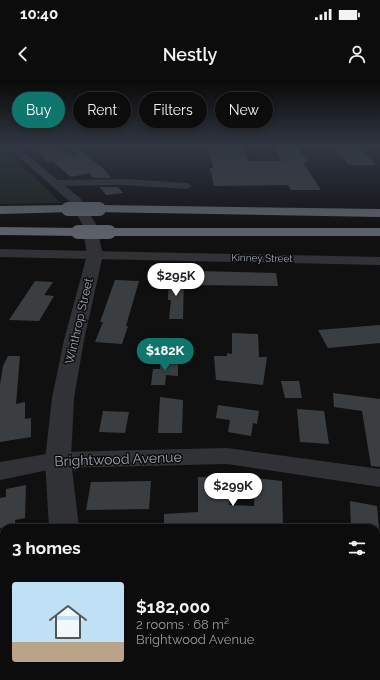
<!DOCTYPE html>
<meta charset="utf-8">
<style>
body{margin:0;font-family:Raleway,sans-serif;background:#1a1a1b;color:#f1f3f6;height:100vh;display:flex;flex-direction:column;font-size:15px;white-space:nowrap}
*{box-sizing:border-box;margin:0}
p{font-size:13px;color:#9a9b9d}
.icon{flex:none;width:22px;height:22px;fill:none;stroke:currentColor;stroke-width:2;stroke-linecap:round;stroke-linejoin:round}
.map{position:relative;flex:1;overflow:hidden}
.sheet{position:absolute;left:0px;top:444px;width:380px;height:156px;display:flex;flex-direction:column;background:#0c0c0d;border-radius:12px 12px 0 0;box-shadow:0 2px 6px #0003,0 0 0 1px #2c2c2e}
.sheet>*{flex:none}
.guide{position:absolute;left:12px;top:12px;width:356px;height:36px;display:flex;gap:8px}
.price{position:absolute;translate:-50% -34px;padding:0 9px;border-radius:14px;background:#fff;color:#222;font-size:13px;line-height:26px;filter:drop-shadow(0 1px 2px #0008)}
.price::after{content:'';position:absolute;left:50%;top:24px;width:12px;height:9px;margin-left:-6px;background:inherit;clip-path:polygon(0 0,100% 0,50% 100%)}
.price.current{background:#0f766e;color:#fff}
ul{padding:0;list-style:none}
li{display:flex;align-items:center;gap:12px;height:100px;padding:0 12px}
li span{display:grid;place-items:center;flex:none;width:112px;height:80px;border-radius:4px;color:#555}
li>.icon{margin-inline-start:auto}
span .icon{width:48px;height:48px;fill:#fffc;stroke-width:1}
li b{font-size:17px}
h2{display:flex;justify-content:space-between;align-items:center;height:48px;padding:0 12px;font-size:17px}
.tag{padding:0 14px;border-radius:18px;background:#0c0c0d;box-shadow:0 2px 6px #0003,0 0 0 1px #2c2c2e;font-size:14px;line-height:36px}
.tag.current{background:#0f766e;color:#fff}
.status{display:flex;justify-content:space-between;align-items:center;height:28px;padding:0 20px;background:#0c0c0d;direction:ltr}
.status svg{height:11px;fill:currentColor}
header{display:flex;justify-content:space-between;align-items:center;height:52px;padding:0 12px;background:#0c0c0d;font-size:18px;font-weight:600}
.map>svg:first-child{display:block}
.green{fill:#1c241c}
.building{fill:#3b3e41}
.lines{fill:none;stroke-linecap:round;stroke-linejoin:round}
.minor{fill:#303236;fill-rule:evenodd}
.tertiary{fill:#303236;fill-rule:evenodd}
.motorway{fill:#5c6168;fill-rule:evenodd}
.motorway-bridge{stroke:#5c6168;stroke-width:14}
.labels{text-anchor:middle;dominant-baseline:central;stroke-width:3;stroke-linejoin:round;paint-order:stroke}
.far-street-label{font-size:10px;fill:#9fa8b3;stroke:#0b0b0c}
.street-label{font-size:12px;fill:#9fa8b3;stroke:#0b0b0c}
.near-street-label{font-size:14px;fill:#9fa8b3;stroke:#0b0b0c}
</style>
<div class="status"><b>10:40</b><svg viewBox="0 0 49 12"><path d="M0 12V9h3v3zM5 12V6h3v6zM10 12V3h3v9zM15 12V0h3v12zM26 1h20v11H26zM47 4h2v5h-2z"/></svg></div>
<header><svg class="icon" aria-label="back" viewBox="0 0 24 24"><path d="M15 5l-7 7 7 7"/></svg>Nestly<svg class="icon" aria-label="person" viewBox="0 0 24 24"><circle cx="12" cy="8" r="4"/><path d="M4 21q1-7 8-7t8 7"/></svg></header>
<div class="map">
<svg width="380" height="600" viewBox="0 0 380 600">
<rect width="100%" height="100%" fill="#101011"/>
<polygon class="green" points="0,67 3,67 61,123 0,124"/>
<g class="building">
<polygon points="56,67 66,73 70,73 74,77 77,76 72,69 76,67 103,88 111,98 93,98 90,93 71,97 52,81 48,82 36,70"/>
<polygon points="209,67 243,67 248,81 282,81 274,67 297,67 308,82 303,83 321,110 291,110 288,105 214,106 210,88 213,88"/>
<polygon points="333,67 358,67 376,85 349,85"/>
<polygon points="100,107 118,107 123,113 106,115"/>
<polygon points="199,191 276,193 278,206 198,205"/>
<polygon points="174,194 184,194 183,239 169,239 171,220 168,220 169,198 174,199"/>
<polygon points="115,200 139,201 130,232 126,246 128,246 122,264 95,262 103,242 100,242"/>
<polygon points="35,201 53,202 44,215 54,216 39,241 9,240"/>
<polygon points="380,245 380,263 328,268 318,250"/>
<polygon points="232,253 258,254 259,277 267,277 263,305 216,300 214,276 227,276 227,273 232,274"/>
<polygon points="8,276 20,276 16,324 25,322 25,339 31,338 31,357 0,362 0,305 3,286"/>
<polygon points="160,280 178,280 178,296 166,295 165,305 151,305 153,289 160,289"/>
<polygon points="281,301 299,301 302,318 285,318"/>
<polygon points="333,313 380,319 380,387 371,386 362,331 334,327"/>
<polygon points="160,317 183,320 182,353 158,353"/>
<polygon points="218,325 259,331 257,344 253,343 251,356 228,352 230,340 216,338"/>
<polygon points="297,329 324,331 329,364 300,362"/>
<polygon points="103,331 129,332 125,353 99,352"/>
<polygon points="198,397 228,398 229,425 254,426 255,398 282,401 283,448 195,445 195,448 171,448 171,445 164,445 164,434 198,432"/>
<polygon points="151,401 149,429 86,430 91,402"/>
<polygon points="26,405 25,438 15,440 15,448 0,448 0,418 6,417 6,409"/>
<polygon points="350,421 377,426 379,448 351,448"/>
</g>
<g class="lines">
<g class="minor">
<polygon points="125,99 187,103 192,106 187,109 125,105 56,106 51,103 56,100"/>
<polygon points="0,169 380,177 380,185 0,177"/>
<polygon points="227,368 380,389 380,407 227,384 58,388 0,400 0,382 58,372"/>
</g>
<g class="tertiary">
<polygon points="8,67 17,67 80,118 96,144 103,175 84,260 74,318 71,380 79,448 49,448 45,380 52,318 64,260 87,175 82,144 71,123"/>
<polygon points="80,596 118,596 119,600 81,600"/>
</g>
<g class="motorway">
<polygon points="68,125 73,126 74,129 73,132 0,134 0,126"/>
<polygon points="99,125 380,129 380,137 94,132 93,129 94,126"/>
<polygon points="0,147 78,148 83,149 85,152 83,155 78,156 0,155"/>
<polygon points="109,148 380,148 380,156 109,156 104,155 102,152 104,149"/>
</g>
<g class="motorway-bridge">
<polyline points="68,129 99,129"/>
<polyline points="78,152 109,152"/>
</g>
</g>
<linearGradient id="sky" x2="0" y2="1"><stop stop-color="#090909"/><stop offset="0.44" stop-color="#313743"/><stop offset="1" stop-color="#313743" stop-opacity="0"/></linearGradient>
<rect width="380" height="151" fill="url(#sky)"/>
<g class="labels">
<g class="far-street-label">
<text transform="translate(262 178) rotate(1)">Kinney Street</text>
</g>
<g class="street-label">
<text transform="translate(79 241) rotate(-77)">Winthrop Street</text>
</g>
<g class="near-street-label">
<text transform="translate(118 379) rotate(-2)">Brightwood Avenue</text>
</g>
</g>
</svg>
<b class="price" style="left:176px;top:217px">$295K</b>
<b class="price current" style="left:165px;top:292px">$182K</b>
<b class="price" style="left:233px;top:427px">$299K</b>
<div class="guide">
<a class="tag current">Buy</a>
<a class="tag">Rent</a>
<a class="tag">Filters</a>
<a class="tag">New</a>
</div>
<section class="sheet">
<h2>3 homes<svg class="icon" aria-label="filters" viewBox="0 0 24 24"><path d="M4 7h16M4 17h16"/><circle cx="9" cy="7" r="2"/><circle cx="15" cy="17" r="2"/></svg></h2>
<ul>
<li><span style="background:linear-gradient(#bfe0f5 75%,#b9a48a 0)"><svg class="icon" aria-label="home" viewBox="0 0 24 24"><path d="M3 11l9-7 9 7M6 9v11h12V9"/></svg></span><div><b>$182,000</b><p>2 rooms · 68 m²</p><p>Brightwood Avenue</p></div></li>
</ul>
</section>
</div>
